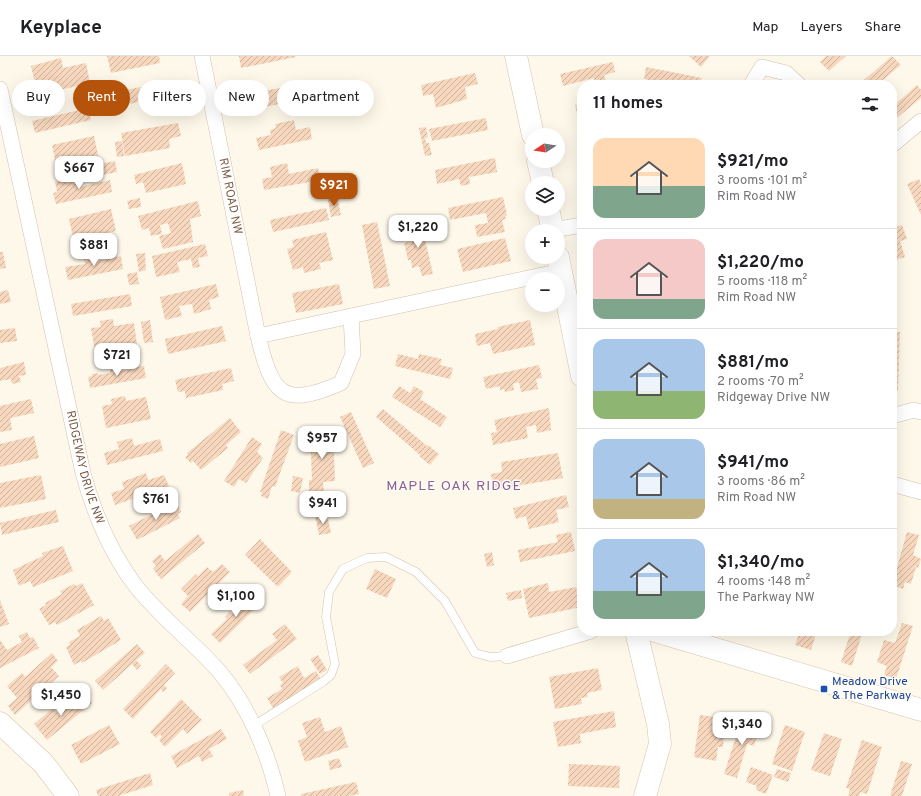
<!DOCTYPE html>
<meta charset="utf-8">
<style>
body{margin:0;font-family:Overpass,sans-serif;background:#f2f2f2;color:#202124;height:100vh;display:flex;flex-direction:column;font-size:15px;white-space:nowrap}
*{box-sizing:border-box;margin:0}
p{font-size:13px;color:#757577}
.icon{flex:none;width:22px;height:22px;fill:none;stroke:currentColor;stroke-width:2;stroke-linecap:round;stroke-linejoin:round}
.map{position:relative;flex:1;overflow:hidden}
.details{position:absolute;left:577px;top:24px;width:320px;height:556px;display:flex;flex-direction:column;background:#fff;border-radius:16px;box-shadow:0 4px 16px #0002}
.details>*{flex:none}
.top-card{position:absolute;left:12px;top:24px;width:380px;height:36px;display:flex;gap:8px}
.needle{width:26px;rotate:258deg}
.fabs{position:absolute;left:525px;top:72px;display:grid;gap:8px}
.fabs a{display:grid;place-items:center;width:40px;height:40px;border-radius:50%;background:#fff;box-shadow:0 4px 16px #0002;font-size:20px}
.price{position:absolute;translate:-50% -34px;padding:0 9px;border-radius:8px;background:#fff;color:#222;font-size:13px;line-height:26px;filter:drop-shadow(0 1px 2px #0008)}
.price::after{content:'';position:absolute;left:50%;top:24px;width:12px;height:9px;margin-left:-6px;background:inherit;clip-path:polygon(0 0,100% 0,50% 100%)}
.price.selected{background:#b45309;color:#fff}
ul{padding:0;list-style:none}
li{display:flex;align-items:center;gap:12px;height:100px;padding:0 16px}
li+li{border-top:1px solid #e0e0e0}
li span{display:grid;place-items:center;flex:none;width:112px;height:80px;border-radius:12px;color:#555}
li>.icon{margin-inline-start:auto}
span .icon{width:48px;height:48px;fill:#fffc;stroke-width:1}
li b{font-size:17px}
h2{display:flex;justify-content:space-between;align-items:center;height:48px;padding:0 16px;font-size:17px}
.chip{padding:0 14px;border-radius:18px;background:#fff;box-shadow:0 4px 16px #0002;font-size:14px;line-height:36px}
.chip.selected{background:#b45309;color:#fff}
header{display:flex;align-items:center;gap:24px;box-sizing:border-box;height:56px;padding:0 20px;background:#fff;border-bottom:1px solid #e0e0e0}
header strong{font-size:19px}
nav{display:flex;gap:22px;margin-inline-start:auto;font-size:14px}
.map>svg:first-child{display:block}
.building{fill:url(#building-hatch)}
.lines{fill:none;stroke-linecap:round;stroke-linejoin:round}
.lane-casing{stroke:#d3c0ad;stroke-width:9}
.street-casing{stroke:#d3c0ad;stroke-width:16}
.secondary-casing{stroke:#d9c3ac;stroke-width:23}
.lane{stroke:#fff;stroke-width:8}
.street{stroke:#fff;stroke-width:15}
.secondary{stroke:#fff;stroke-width:22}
.transit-dot{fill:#1a4fb4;stroke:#fffbf2;stroke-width:1.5}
.labels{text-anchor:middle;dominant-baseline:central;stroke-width:3;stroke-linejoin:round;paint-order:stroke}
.street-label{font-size:12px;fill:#7e5f49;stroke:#fffbf2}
.transit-label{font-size:12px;fill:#164399;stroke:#fffbf2;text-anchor:start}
.quarter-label{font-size:14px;letter-spacing:1px;fill:#8a6199;stroke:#fffbf2}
</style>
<header>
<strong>Keyplace</strong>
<nav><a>Map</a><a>Layers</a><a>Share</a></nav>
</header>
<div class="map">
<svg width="921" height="740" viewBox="0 0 921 740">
<defs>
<pattern id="building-hatch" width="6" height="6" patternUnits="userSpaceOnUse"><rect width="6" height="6" fill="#f7d8be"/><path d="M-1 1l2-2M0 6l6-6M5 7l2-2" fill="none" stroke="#cdb29c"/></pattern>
</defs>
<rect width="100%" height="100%" fill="#fef8ea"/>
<g class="building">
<polygon points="107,0 159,0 160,7 111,17"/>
<polygon points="239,0 295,0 296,1 241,12"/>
<polygon points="689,0 710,0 701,11"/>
<polygon points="826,0 846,0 829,15 820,6"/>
<polygon points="892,0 901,9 877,29 858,29"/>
<polygon points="61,2 63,12 86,7 90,27 38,39 31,10"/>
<polygon points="613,6 615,16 604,19 606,25 595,27 594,22 563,30 560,18"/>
<polygon points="646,11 702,22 700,29 665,29 665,27 644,23"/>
<polygon points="475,17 478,28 465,31 467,43 436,52 433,38 423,40 421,29"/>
<polygon points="175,24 178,38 119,50 116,36"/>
<polygon points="304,28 307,43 242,55 240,39"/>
<polygon points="917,29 921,34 921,42 892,66 892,51"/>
<polygon points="582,47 582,67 579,67 575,49"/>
<polygon points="88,52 91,64 35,77 32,65"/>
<polygon points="486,62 488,74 432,85 429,73"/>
<polygon points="294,64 296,74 310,71 312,83 259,94 256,82 271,79 270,74 276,72 275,68"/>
<polygon points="178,67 181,80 169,83 170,92 125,100 121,77"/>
<polygon points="426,71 428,81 425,82 426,87 429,87 432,99 425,100 419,72"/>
<polygon points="94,80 99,103 57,112 52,89"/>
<polygon points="122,85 124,100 117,101 115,86"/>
<polygon points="495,102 497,116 469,121 470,128 461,130 459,123 437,128 435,114"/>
<polygon points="115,105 117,116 102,119 99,108"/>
<polygon points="182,107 186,128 146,137 143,126 136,128 134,119"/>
<polygon points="287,107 289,118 318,112 321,124 264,134 262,123 272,121 270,111"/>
<polygon points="78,121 80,131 110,124 112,136 56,148 53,137 57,136 55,126"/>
<polygon points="919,123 921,128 921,159 907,128"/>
<polygon points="337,141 341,159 331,161 328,143"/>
<polygon points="503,141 507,159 505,160 506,163 502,164 505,176 477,181 475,169 488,167 486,157 450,164 448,152"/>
<polygon points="140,142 141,151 129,153 127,145"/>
<polygon points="198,145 201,160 190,163 193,186 163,193 159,180 171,177 168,167 160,169 162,178 151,180 149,172 142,174 138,160"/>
<polygon points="326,152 329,164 273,176 270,164"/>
<polygon points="111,153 116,175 74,185 69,163"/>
<polygon points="892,160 895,171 902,169 907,183 900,185 905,201 892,205"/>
<polygon points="420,162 433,218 422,220 419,210 412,212 411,204 408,204 404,187 413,185 409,164"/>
<polygon points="377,166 390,230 374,233 362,169"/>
<polygon points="326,176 333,204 319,207 321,213 304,217 303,211 293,214 287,193 294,191 292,184"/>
<polygon points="505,182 511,205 463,216 457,193"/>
<polygon points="205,188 208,200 198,202 200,211 193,212 191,203 177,206 180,216 156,221 152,200"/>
<polygon points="0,196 3,196 6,212 0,213"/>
<polygon points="97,197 98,205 121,200 123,213 68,224 65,211 85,208 83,200"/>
<polygon points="145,197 146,214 139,216 136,198"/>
<polygon points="137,216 139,228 129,229 127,218"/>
<polygon points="216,228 219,241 209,244 211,253 194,258 192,248 179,250 182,260 165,264 160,241"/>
<polygon points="339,228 343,248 296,257 292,237"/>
<polygon points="8,234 11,246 0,248 0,236"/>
<polygon points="130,238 132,250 73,260 71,248"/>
<polygon points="113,263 114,270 134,267 137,289 95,295 91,272 101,271 100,265"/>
<polygon points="150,264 153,286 144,287 141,266"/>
<polygon points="530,264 535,289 493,298 490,287 477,290 475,278 498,273 497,271"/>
<polygon points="222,270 226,285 168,298 165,283"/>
<polygon points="15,272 17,285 0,287 0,274"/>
<polygon points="892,276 900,276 898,335 892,334"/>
<polygon points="398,298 418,303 419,298 442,303 440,309 453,312 450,323 395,310"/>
<polygon points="24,306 26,319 19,320 21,326 12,328 11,323 0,325 0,312"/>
<polygon points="136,308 137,311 144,310 146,322 90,332 88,321 92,320 92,318 98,317 98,319 110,317 110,313 114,312 115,316 131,313 131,309"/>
<polygon points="539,309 542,322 536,323 538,333 521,336 519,326 513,328 514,334 505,336 504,333 500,334 500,330 486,333 483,321"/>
<polygon points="231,312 234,325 222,328 223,334 186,342 185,335 178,336 175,324"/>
<polygon points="399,330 410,337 414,330 424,336 420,343 447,361 440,371 392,341"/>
<polygon points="125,340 126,345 146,341 151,363 106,372 102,350 112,348 111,343"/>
<polygon points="31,343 34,357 10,362 12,374 0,376 0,350"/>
<polygon points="549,352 551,374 537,377 536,369 526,371 528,382 493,389 491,377 497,376 494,364"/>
<polygon points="383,353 427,390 420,399 376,361"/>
<polygon points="351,356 374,407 363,412 340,361"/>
<polygon points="230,362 241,376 226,389 228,392 201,414 193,405 191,407 185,401 188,399 187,397"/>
<polygon points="310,373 333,373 335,425 323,426 324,438 309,439 309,424 312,424"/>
<polygon points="281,374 294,379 275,431 272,430 268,443 261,440 262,436 260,436"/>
<polygon points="34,380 39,402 0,411 0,388"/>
<polygon points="252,381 262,388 257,396 263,402 246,427 239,423 234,431 224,425"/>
<polygon points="132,382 134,390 160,383 163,395 107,409 104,397 119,393 117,386"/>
<polygon points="428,389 439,398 430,409 419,400"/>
<polygon points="558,397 563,422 493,434 491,418 502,416 501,406"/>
<polygon points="146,417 148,424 164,419 169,430 115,449 111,437 124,433 122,426"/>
<polygon points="41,419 46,443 0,452 0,427"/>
<polygon points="293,420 303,422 300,437 291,435"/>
<polygon points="566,439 569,451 556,454 559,466 529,473 526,460 516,463 513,452"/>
<polygon points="172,448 173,450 177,448 181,456 178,458 180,462 137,484 129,470"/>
<polygon points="56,454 59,466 2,479 0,467"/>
<polygon points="327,459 331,477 319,479 315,461"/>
<polygon points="571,476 575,495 520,506 518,494 558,486 556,479"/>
<polygon points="907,476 919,479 913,499 921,503 918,512 916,511 911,528 905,526 903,533 892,529"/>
<polygon points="198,478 205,487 161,523 153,513 156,510 152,505 160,498 165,505"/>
<polygon points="260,483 292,516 278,531 245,499"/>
<polygon points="63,490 73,515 33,531 30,525 19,530 13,514 43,500 42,497"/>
<polygon points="492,496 494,509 487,511 484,498"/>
<polygon points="222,508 230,516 190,556 181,548 188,540 181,533 196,518 198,520 207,511 213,516"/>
<polygon points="375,513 396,523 387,542 366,533"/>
<polygon points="82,527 94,549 57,569 55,566 49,569 39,553 46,549 45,547 62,538 60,535 74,528 76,530"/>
<polygon points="548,527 549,536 576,531 581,551 529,562 523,533"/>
<polygon points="521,534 522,542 508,545 506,537"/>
<polygon points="254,537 262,546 220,587 211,578 227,563 225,561 230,556 232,558"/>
<polygon points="0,544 9,568 0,571"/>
<polygon points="101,560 104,565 108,562 121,584 82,607 81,605 74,609 66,591 70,589 69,586 80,580 77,574"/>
<polygon points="902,567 913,570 896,623 884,619 887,610 877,606 884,584 895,587"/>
<polygon points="285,568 297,583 250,618 243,609 277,584 272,578"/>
<polygon points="766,575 778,575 777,580 765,577"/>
<polygon points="800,575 817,575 811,594 795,589"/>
<polygon points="851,575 863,575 852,610 841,606"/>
<polygon points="27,576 30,582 33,581 39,592 0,612 0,584 7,594 22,586 19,580"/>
<polygon points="137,588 145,597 136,604 141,609 137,614 132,608 103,634 95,625"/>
<polygon points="52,597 58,605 51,611 59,620 15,659 8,650 17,642 7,630 22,617 25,621"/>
<polygon points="318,599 327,614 320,618 310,603"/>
<polygon points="166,608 175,617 164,629 167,632 163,636 161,633 133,663 123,653"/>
<polygon points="298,610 304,622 316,615 322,625 273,652 267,642 282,633 280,629 283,627 279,621"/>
<polygon points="598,612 602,634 587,637 588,641 581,642 582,648 555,653 549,621"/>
<polygon points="84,637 92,647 47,684 34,668 53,652 59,658"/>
<polygon points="181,643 202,664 187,678 183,673 165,691 159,684 162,681 160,678 156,682 150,676"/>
<polygon points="614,655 616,671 580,678 581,687 558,691 553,666"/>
<polygon points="700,659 721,662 719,681 724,681 723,691 718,691 716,705 694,701"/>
<polygon points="320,661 325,676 341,670 348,691 305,706 298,685 307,681 302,667"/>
<polygon points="742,662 761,668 754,690 747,688 737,722 724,718"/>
<polygon points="109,669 120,688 81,708 71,689"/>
<polygon points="785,669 805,676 792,715 772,708"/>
<polygon points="221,673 227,683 209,693 213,700 202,706 199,700 177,712 171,700"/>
<polygon points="824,677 842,683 830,720 811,714"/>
<polygon points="862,684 882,691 867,738 860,736 859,740 848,740 850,733 846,732"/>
<polygon points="339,702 342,711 330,714 328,705"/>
<polygon points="901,705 912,708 902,740 890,740"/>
<polygon points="569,708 620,710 619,732 568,730"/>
<polygon points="751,711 773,719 766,738 756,734 757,730 746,726"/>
<polygon points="777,713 791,717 788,726 774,721"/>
<polygon points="150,717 153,729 118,740 98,740 96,734"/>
<polygon points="356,726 359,738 349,740 301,740 301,738"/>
<polygon points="243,734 244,740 229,740 229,737"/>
</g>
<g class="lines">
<defs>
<polyline id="lane" points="253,670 324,625 331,619 335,608 326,561 329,536 343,513 367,502 386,501 416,516 445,545 475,597 490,601 507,600"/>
<g id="street">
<path id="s1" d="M 202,0 L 258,280 L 561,215"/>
<polyline points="751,29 762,11 786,17 799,29"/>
<path id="s2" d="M 0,33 L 83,417 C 94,457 110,496 135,529 C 160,561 192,585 218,614 C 248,649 268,696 278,740"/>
<polyline points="892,89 921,65"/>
<polyline points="553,174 582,169"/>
<path d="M 258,280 C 272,338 282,353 341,327 L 353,298 L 351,260"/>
<polyline points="892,360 914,354 921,356"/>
<polyline points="892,428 921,436"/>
<polyline points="507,600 591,575"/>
</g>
<g id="secondary">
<polyline points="516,0 533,79"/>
<polyline points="538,105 543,127"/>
<polyline points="548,153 553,175"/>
<polyline points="558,201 582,320"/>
<polyline points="636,575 658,668 660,688 645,740"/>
<polyline points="655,575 921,654"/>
<polyline points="0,667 44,708 68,740"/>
</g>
</defs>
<use href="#lane" class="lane-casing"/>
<use href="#street" class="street-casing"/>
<use href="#secondary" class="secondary-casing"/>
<use href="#lane" class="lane"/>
<use href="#street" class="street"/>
<use href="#secondary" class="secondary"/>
</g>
<rect class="transit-dot" x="820" y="629" width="8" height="8" rx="2"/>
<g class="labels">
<g class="street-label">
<text stroke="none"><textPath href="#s1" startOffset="143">RIM ROAD NW</textPath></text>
<text stroke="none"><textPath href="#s2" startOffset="388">RIDGEWAY DRIVE NW</textPath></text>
</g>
<g class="transit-label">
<text x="832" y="626">Meadow Drive<tspan x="832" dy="14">&amp; The Parkway</tspan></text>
</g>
<g class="quarter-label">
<text x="454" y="430">MAPLE OAK RIDGE</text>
</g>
</g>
</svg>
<div class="fabs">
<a><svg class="needle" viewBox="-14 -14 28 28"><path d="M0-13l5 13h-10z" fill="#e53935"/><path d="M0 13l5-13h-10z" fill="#757577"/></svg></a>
<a><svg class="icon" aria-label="layers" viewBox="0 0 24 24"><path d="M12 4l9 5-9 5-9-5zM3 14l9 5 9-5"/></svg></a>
<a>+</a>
<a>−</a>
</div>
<b class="price" style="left:79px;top:134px">$667</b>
<b class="price selected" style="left:334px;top:151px">$921</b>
<b class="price" style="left:418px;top:193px">$1,220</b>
<b class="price" style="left:94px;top:211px">$881</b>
<b class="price" style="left:117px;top:321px">$721</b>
<b class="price" style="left:322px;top:404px">$957</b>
<b class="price" style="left:156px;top:465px">$761</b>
<b class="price" style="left:323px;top:469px">$941</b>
<b class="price" style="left:236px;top:562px">$1,100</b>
<b class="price" style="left:61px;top:661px">$1,450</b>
<b class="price" style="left:742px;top:690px">$1,340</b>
<div class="top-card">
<a class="chip">Buy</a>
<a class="chip selected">Rent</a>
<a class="chip">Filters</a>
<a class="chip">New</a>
<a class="chip">Apartment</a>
</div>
<section class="details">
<h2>11 homes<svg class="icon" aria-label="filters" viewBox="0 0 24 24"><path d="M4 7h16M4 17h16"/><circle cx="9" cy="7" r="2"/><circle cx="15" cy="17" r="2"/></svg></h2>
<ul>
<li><span style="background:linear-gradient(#ffd9b3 60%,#7fa58c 0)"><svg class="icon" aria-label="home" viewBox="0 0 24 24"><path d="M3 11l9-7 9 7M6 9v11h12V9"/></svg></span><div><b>$921/mo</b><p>3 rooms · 101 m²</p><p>Rim Road NW</p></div></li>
<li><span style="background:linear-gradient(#f6c9c9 75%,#7fa58c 0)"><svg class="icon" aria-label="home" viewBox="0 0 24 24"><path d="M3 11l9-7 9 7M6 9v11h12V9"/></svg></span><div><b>$1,220/mo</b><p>5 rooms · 118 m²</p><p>Rim Road NW</p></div></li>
<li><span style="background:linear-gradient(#a9c7e8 65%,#8fb573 0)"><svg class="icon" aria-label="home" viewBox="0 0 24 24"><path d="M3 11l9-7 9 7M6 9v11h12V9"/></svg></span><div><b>$881/mo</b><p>2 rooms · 70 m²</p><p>Ridgeway Drive NW</p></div></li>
<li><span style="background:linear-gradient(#a9c7e8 75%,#c2b280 0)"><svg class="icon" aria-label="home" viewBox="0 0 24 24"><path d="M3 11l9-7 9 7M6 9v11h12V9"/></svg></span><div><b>$941/mo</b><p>3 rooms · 86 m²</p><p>Rim Road NW</p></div></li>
<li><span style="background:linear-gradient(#a9c7e8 65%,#7fa58c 0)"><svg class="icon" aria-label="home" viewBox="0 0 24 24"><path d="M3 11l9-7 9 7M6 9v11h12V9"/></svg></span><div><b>$1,340/mo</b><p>4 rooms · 148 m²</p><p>The Parkway NW</p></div></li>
</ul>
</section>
</div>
